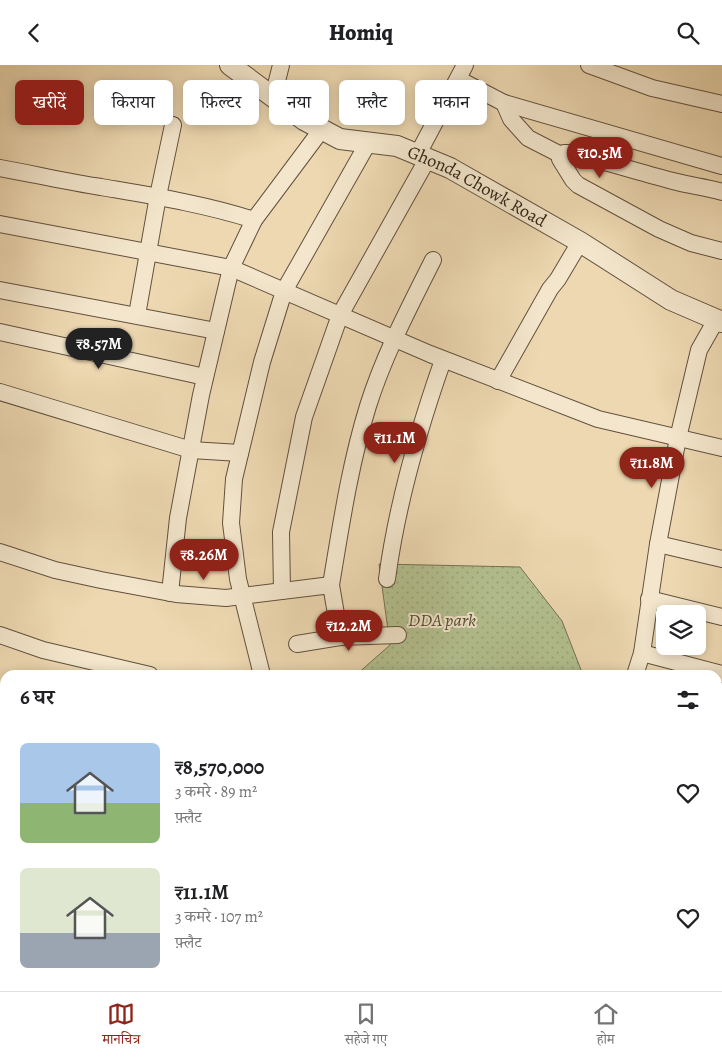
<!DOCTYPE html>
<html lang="hi">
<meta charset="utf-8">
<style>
body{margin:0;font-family:Alegreya,"Noto Serif Devanagari",serif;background:#f2f2f2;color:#202124;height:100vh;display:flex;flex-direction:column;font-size:19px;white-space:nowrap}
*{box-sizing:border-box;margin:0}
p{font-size:16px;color:#757577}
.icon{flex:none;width:28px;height:28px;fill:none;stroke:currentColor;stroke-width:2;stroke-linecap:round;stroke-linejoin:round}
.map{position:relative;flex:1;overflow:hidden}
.sheet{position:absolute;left:0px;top:605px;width:722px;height:321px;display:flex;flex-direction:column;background:#fff;border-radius:15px 15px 0 0;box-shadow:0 2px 12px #0003}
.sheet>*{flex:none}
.hud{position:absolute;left:15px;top:15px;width:692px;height:45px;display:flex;gap:10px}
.controls{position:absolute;left:656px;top:540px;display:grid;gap:10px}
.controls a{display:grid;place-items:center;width:50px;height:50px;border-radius:8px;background:#fff;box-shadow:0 2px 12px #0003;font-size:25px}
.price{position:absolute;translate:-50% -42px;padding:0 11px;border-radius:18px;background:#8f2418;color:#fff;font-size:16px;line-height:32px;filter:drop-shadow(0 1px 2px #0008)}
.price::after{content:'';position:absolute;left:50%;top:30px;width:15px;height:11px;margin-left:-8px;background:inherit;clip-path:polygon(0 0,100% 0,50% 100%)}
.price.selected{background:#222;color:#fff}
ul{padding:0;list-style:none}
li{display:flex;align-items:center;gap:15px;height:125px;padding:0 20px}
li span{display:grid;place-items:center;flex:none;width:140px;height:100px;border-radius:8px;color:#555}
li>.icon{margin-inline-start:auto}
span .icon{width:60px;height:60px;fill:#fffc;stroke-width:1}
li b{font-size:21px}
h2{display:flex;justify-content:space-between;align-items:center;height:60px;padding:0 20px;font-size:21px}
.pill{padding:0 18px;border-radius:8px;background:#fff;box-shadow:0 2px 12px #0003;font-size:18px;line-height:45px}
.pill.selected{background:#8f2418;color:#fff}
header{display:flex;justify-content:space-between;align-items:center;height:65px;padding:0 20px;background:#fff;font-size:22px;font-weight:800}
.tabs{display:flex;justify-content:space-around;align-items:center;height:70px;border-top:1px solid #e0e0e0;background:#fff;font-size:14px;color:#757577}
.tabs a{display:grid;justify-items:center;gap:2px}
.tabs .selected{color:#8f2418}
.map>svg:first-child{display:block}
.park{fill:url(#park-dots);stroke:#737154}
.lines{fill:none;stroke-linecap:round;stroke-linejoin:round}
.service-casing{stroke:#62503e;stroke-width:9}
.minor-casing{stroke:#62503e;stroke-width:18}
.tertiary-casing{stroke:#62503e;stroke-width:22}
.service{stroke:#f3e6cc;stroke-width:8}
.minor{stroke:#f3e6cc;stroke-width:16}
.tertiary{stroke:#f3e6cc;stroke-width:20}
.labels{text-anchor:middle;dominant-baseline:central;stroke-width:4;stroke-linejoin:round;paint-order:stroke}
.street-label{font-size:18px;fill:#332217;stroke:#f3e6cc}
.park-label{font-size:18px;font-style:italic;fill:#534a35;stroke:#f3e6cc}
</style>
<header><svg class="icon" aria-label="back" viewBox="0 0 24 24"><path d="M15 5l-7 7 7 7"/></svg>Homiq<svg class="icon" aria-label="search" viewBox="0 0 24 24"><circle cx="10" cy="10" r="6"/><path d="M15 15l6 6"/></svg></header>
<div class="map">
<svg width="722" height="926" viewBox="0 0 722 926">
<defs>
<pattern id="park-dots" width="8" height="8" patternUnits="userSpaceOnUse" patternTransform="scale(1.25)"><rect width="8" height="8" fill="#b3c090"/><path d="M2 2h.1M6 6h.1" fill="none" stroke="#9aa57b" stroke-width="1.8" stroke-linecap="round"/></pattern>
</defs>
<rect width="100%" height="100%" fill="#edd8b1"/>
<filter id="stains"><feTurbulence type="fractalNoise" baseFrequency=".004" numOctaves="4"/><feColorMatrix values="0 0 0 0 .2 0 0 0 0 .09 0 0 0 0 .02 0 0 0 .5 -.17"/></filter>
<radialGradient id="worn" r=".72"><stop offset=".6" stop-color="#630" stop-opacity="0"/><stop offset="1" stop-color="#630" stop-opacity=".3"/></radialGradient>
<g class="park">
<polygon points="379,499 520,502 562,556 583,610 356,610 390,580"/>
<polygon points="0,736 5,739 5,837 0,840"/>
<polygon points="244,921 389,921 378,926 247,926"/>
<polygon points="554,921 685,921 687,926 541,926"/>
</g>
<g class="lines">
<defs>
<g id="service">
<polyline points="718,884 722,883"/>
<polyline points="465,926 474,921"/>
</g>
<g id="minor">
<polyline points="589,0 652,23 722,39"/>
<polyline points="458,14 504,38 511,54 528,73 561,90"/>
<polyline points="273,32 281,0"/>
<polyline points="504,38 722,101"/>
<polyline points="418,89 465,0"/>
<path d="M 0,103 C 34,109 67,117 101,122 C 153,131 204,139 254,155"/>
<path d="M 722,127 C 707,122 692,121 677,117 C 641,108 605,96 569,88 L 564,88 L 560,94 L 573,115 L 578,120 L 659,164 L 691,178 L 722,186"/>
<polyline points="0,159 231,203 430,289 598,354 722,383"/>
<polyline points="0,225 216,266"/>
<polyline points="137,250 158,131 173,60"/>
<polyline points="0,267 205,312"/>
<polyline points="498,316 550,224 558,214 580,177"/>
<polyline points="0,327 191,385 240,388"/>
<polyline points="658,479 722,494"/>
<polyline points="0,487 55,505 101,515 176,529 226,533 331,520 340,572"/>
<path d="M 387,514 C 397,438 418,366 443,295"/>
<path d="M 331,520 C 341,460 350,399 368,341 C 384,290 409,243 433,195"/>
<polyline points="282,526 281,467 304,352 340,250 428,93"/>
<polyline points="170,528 178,453 201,330 231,203 254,155 322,64"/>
<polyline points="649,534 722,552"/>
<polyline points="0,570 43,585 150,610"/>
<polyline points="297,579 340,572 398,570"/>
<polyline points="642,588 722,609"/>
<polyline points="262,610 238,514 231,458 234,414 262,297 284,226 368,78"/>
<polyline points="635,610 642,588 658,479 678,373 699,285 716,255"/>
<polyline points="0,643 5,645"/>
<polyline points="718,663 722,663"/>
<polyline points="0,737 5,738"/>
<polyline points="0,848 5,846"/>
<polyline points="0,897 5,894"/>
<polyline points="271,921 273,926"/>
<polyline points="491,921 493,926"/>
<polyline points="51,926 61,921"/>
<polyline points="175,926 185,921"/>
</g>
<g id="tertiary">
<path id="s1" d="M 230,0 L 304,55 L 340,74 L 397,81 L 450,103 L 580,177 L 671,235 L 722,257"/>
</g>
</defs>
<use href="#service" class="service-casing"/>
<use href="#minor" class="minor-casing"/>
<use href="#tertiary" class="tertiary-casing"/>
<use href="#service" class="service"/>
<use href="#minor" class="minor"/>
<use href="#tertiary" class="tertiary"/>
</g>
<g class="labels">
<g class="street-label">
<text stroke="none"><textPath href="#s1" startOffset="280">Ghonda Chowk Road</textPath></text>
</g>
<g class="park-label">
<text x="442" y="555">DDA park</text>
</g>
</g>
<rect width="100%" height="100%" filter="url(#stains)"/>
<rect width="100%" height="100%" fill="url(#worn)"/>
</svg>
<div class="controls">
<a><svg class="icon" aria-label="layers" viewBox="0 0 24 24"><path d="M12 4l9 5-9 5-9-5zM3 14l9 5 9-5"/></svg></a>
</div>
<b class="price" style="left:600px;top:114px">₹10.5M</b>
<b class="price selected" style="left:99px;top:305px">₹8.57M</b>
<b class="price" style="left:395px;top:399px">₹11.1M</b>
<b class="price" style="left:652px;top:424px">₹11.8M</b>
<b class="price" style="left:204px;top:516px">₹8.26M</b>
<b class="price" style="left:349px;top:587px">₹12.2M</b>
<div class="hud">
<a class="pill selected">खरीदें</a>
<a class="pill">किराया</a>
<a class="pill">फ़िल्टर</a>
<a class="pill">नया</a>
<a class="pill">फ़्लैट</a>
<a class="pill">मकान</a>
</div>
<section class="sheet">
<h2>6 घर<svg class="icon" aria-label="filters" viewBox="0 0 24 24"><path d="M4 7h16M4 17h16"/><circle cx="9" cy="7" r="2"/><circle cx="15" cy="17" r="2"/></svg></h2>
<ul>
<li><span style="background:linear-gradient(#a9c7e8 60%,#8fb573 0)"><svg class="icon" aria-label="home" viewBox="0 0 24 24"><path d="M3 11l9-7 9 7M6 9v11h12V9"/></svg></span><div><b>₹8,570,000</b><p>3 कमरे · 89 m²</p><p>फ़्लैट</p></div><svg class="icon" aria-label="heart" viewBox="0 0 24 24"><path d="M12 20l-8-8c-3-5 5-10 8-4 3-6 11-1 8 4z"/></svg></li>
<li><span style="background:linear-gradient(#dfe7d0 65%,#9aa5b1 0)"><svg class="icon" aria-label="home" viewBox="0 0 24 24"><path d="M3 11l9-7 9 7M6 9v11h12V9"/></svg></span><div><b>₹11.1M</b><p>3 कमरे · 107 m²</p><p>फ़्लैट</p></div><svg class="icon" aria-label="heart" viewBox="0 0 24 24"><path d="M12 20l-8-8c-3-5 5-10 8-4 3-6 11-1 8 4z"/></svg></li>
</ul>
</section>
</div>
<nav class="tabs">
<a class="selected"><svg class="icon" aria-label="map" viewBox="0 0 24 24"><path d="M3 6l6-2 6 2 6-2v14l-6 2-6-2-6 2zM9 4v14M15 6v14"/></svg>मानचित्र</a>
<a><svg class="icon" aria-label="saved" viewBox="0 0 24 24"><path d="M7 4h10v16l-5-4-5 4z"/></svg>सहेजे गए</a>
<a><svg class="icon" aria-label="home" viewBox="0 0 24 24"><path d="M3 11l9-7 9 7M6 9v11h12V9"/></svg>होम</a>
</nav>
